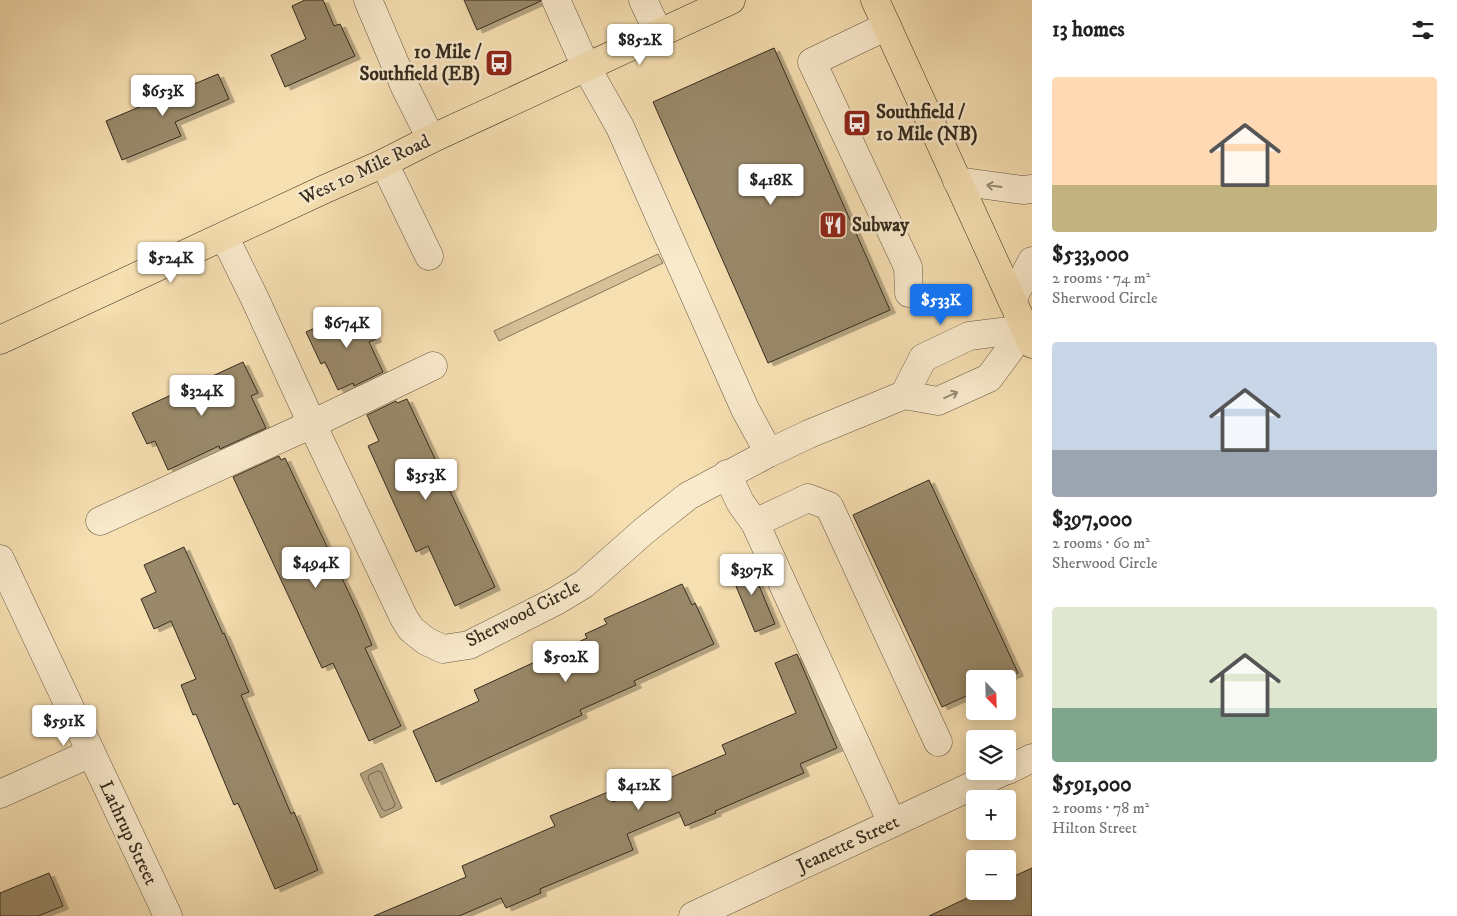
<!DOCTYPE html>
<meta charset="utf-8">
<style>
body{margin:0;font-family:"IM FELL DW Pica",serif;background:#f2f2f2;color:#222;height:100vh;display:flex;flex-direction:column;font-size:19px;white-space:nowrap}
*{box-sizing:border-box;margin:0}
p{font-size:16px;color:#767676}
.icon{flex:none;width:28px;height:28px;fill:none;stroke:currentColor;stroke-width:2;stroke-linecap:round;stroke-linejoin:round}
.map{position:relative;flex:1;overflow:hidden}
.drawer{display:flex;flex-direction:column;background:#fff;width:425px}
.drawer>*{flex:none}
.needle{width:32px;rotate:157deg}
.tools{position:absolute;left:966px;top:670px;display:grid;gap:10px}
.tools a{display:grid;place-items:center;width:50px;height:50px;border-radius:5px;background:#fff;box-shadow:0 2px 12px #0003;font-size:25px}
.price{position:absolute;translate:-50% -42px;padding:0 11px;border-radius:5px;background:#fff;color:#222;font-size:16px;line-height:32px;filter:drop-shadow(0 1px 2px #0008)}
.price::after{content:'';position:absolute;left:50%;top:30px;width:15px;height:11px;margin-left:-8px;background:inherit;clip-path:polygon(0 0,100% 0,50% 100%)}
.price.on{background:#1a73e8;color:#fff}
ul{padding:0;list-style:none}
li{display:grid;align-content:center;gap:10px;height:265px;padding:0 20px}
li span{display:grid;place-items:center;height:155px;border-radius:5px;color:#555}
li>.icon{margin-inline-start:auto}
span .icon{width:90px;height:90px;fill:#fffc;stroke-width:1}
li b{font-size:21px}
h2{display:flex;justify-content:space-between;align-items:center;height:60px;padding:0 20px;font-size:21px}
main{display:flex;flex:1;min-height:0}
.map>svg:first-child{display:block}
.green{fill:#d5c098;stroke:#85765b}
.water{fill:#b4a27f;stroke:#817258}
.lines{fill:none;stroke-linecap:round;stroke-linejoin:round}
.shore{stroke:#74664e;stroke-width:1}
.building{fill:#99896a;stroke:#352b1e;filter:url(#shadow)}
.minor-casing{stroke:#655843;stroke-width:29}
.major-casing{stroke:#352b1e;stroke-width:29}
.minor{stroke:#f9eacc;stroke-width:28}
.major{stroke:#f6dfb1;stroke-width:28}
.oneway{stroke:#978a75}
.labels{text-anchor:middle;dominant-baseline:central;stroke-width:5;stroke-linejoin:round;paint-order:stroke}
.poi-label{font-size:19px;font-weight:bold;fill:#352b1e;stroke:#f9eacc;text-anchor:start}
.street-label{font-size:19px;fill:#352b1e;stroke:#f9eacc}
</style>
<main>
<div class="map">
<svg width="1032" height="916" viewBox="0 0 1032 916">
<defs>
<filter id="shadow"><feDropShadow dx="5.5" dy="3" stdDeviation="0" flood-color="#0004"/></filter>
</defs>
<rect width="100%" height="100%" fill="#f6dfb1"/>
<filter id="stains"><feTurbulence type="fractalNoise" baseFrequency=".004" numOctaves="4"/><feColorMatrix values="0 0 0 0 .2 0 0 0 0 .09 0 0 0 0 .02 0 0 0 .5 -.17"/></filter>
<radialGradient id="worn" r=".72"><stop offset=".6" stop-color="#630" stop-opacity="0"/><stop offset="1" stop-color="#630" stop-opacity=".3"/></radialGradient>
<polygon class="green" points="658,254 663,263 499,341 494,331"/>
<polygon class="water" points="382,763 402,808 381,818 360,774"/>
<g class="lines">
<polygon class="shore" points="378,771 381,772 395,804 394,807 385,811 382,809 368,778 369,775"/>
</g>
<g class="building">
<polygon points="305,0 323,0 334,26 340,24 355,56 285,87 271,55 306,39 292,6"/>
<polygon points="464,0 541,0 541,1 477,30"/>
<polygon points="774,48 890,310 768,363 653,102"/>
<polygon points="218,74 229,99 175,122 181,136 122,160 106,121"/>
<polygon points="362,307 376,339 369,342 383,372 354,386 353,383 338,390 325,362 321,364 306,332"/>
<polygon points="243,362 258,393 251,396 266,428 220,449 219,446 168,470 155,441 147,444 132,413"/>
<polygon points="407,399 495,587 455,606 428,546 416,552 368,446 379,441 367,415 396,401 397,403"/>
<polygon points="279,456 281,460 285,458 357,610 372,645 365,648 401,726 369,741 333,663 322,668 233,477"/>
<polygon points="929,480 1018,673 1005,679 975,679 975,692 942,707 853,515"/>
<polygon points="184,547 223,634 224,633 249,692 241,695 291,814 294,812 318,870 275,889 238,803 234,805 196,714 193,715 181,685 196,679 171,621 154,629 141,599 156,592 144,565"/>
<polygon points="748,559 775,624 755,632 728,567"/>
<polygon points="682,584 692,605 695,603 714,644 634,681 636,685 580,710 582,715 436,782 413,731 479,701 474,690 587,638 585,634 607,624 604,619"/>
<polygon points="797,654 837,748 800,764 804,773 715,811 716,813 685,826 679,812 627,834 633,850 540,889 541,893 506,908 501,898 459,916 374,916 466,877 462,866 555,826 550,816 608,792 613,802 726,754 722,745 796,713 775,663"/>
<polygon points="1032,868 1032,916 929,916 982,891 1008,891 1008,879"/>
<polygon points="49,873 63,906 38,916 0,916 0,893"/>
</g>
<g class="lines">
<defs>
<g id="minor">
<polyline points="368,0 405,87 431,139"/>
<polyline points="556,0 586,67 620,127 745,409 769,453"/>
<polyline points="643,0 659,34"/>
<polyline points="887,26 812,62 908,267 909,293"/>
<polyline points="384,163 429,256"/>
<polyline points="957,181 1023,190 1032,189"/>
<polyline points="224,236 255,299 312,424 404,618 411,629 426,641 443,649 469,645 556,601 584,584 644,531 688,496 769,453 809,434 904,395 938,401 989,378 1025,329"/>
<polyline points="1012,300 1032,261"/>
<polyline points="904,395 923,358 969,336 1025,329 1032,326"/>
<polyline points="727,474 740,502 755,523 892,823"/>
<polyline points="100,521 312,424 433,366"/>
<polyline points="755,523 808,498 829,506 938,742"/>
<polyline points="0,559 168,916"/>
<polyline points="1008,770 1032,758"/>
<polyline points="0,794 91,753"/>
<polyline points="693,916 1004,771"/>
</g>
<g id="major">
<polyline points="875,0 1032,344"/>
<polyline points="0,340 325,189 384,163 431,139 731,0"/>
</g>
</defs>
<use href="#minor" class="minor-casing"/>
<use href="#major" class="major-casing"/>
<use href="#minor" class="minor"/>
<use href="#major" class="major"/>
</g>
<defs><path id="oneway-shaft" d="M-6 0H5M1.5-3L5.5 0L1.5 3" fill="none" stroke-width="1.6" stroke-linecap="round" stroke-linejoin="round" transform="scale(1.25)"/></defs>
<g class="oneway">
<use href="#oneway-shaft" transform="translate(994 186) rotate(-172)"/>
<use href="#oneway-shaft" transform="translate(951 395) rotate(-24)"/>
</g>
<defs>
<symbol id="bus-square" viewBox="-11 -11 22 22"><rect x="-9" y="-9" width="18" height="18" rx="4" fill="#8f2418" stroke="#f9eacc"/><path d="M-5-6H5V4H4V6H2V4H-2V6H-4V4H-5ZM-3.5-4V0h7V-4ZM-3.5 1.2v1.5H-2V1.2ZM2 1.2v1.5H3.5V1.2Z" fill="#fff"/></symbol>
<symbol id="restaurant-square" viewBox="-11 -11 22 22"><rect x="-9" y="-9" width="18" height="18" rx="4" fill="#8f2418" stroke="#f9eacc"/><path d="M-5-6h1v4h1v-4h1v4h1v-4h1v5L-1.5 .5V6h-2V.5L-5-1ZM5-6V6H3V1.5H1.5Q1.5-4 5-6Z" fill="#fff"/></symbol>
</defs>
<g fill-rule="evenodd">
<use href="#bus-square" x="483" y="47" width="32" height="32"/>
<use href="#bus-square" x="841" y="107" width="32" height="32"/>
<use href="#restaurant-square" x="817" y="209" width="32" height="32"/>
</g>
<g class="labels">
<g class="poi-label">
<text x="480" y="52" text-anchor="end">10 Mile /<tspan x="480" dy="22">Southfield (EB)</tspan></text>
<text x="876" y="112">Southfield /<tspan x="876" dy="22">10 Mile (NB)</tspan></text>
<text x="852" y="225">Subway</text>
</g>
<g class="street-label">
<text transform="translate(365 170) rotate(-25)">West 10 Mile Road</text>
<text transform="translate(523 614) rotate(-27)">Sherwood Circle</text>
<text transform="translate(128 833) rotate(65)">Lathrup Street</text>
<text transform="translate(848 844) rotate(-25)">Jeanette Street</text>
</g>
</g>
<rect width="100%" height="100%" filter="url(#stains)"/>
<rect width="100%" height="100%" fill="url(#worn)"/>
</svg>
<div class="tools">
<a><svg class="needle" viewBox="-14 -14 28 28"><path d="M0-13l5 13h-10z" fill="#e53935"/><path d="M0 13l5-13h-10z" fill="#767676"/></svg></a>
<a><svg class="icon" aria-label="layers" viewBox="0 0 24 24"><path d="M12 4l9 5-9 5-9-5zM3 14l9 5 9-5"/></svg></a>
<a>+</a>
<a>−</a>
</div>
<b class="price" style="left:640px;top:66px">$852K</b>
<b class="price" style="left:163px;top:117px">$653K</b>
<b class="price" style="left:771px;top:206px">$418K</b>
<b class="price" style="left:171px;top:284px">$524K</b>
<b class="price on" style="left:941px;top:326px">$533K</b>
<b class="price" style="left:347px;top:349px">$674K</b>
<b class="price" style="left:202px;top:417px">$324K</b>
<b class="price" style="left:426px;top:501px">$353K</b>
<b class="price" style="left:316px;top:589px">$494K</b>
<b class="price" style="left:752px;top:596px">$397K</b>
<b class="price" style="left:566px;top:683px">$502K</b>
<b class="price" style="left:64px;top:747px">$591K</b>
<b class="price" style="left:639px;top:811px">$412K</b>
</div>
<section class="drawer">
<h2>13 homes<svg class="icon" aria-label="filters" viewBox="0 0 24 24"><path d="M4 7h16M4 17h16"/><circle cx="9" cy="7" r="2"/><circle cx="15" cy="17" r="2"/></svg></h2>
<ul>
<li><span style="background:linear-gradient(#ffd9b3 70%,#c2b280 0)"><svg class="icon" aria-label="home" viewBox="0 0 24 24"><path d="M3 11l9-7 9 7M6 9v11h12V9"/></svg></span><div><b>$533,000</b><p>2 rooms · 74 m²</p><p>Sherwood Circle</p></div></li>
<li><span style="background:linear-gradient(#c9d6e8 70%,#9aa5b1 0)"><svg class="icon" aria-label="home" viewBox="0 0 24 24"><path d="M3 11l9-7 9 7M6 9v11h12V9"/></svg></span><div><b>$397,000</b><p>2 rooms · 60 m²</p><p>Sherwood Circle</p></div></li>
<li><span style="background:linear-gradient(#dfe7d0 65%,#7fa58c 0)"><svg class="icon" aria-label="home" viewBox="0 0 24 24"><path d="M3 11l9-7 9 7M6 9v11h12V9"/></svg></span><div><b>$591,000</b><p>2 rooms · 78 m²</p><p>Hilton Street</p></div></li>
</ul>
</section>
</main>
